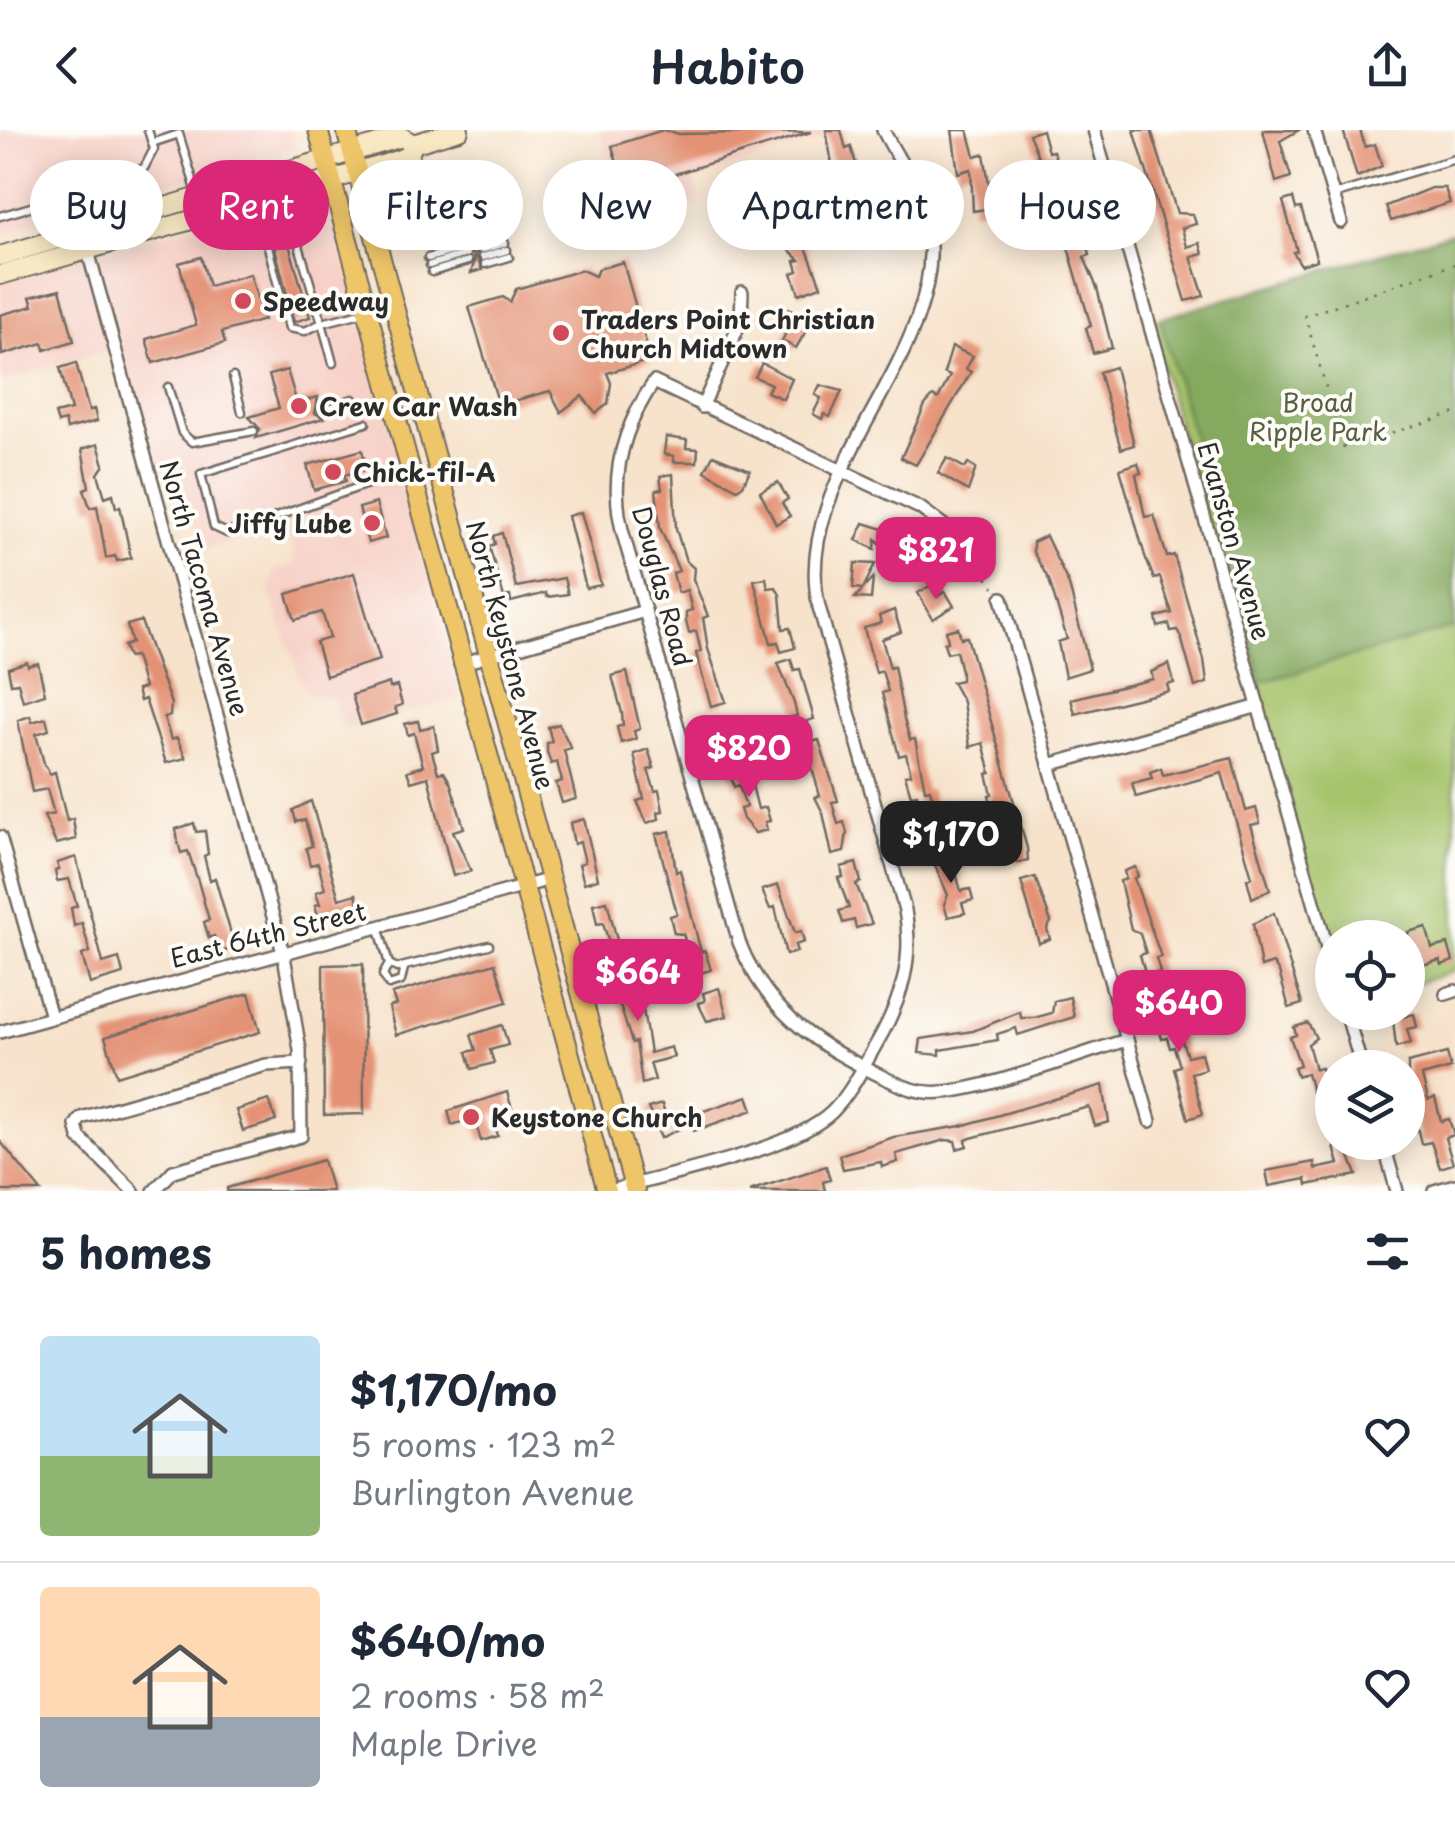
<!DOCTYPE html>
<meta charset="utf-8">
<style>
body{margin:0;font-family:"Playpen Sans",sans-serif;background:#f2f2f3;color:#1f2937;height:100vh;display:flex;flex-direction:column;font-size:38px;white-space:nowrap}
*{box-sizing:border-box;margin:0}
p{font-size:32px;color:#747a83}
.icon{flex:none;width:55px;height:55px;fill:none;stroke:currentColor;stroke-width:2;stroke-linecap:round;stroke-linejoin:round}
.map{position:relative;height:1061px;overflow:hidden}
.drawer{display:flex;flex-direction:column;background:#fff;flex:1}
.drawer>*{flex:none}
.top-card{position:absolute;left:30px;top:30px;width:1395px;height:90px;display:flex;gap:20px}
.fabs{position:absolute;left:1315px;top:790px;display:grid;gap:20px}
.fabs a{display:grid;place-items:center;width:110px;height:110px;border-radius:50%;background:#fff;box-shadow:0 5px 25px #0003;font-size:50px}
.price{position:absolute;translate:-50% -85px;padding:0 22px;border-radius:20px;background:#db2777;color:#fff;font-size:32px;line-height:65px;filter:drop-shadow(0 2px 5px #0008)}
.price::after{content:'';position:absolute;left:50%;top:60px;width:30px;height:22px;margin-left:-15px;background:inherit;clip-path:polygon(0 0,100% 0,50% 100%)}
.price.selected{background:#222;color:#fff}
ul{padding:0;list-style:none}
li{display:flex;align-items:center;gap:30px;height:250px;padding:0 40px}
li+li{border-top:2px solid #e0e1e3}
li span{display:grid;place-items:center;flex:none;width:280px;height:200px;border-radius:10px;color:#555}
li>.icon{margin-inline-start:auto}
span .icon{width:120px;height:120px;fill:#fffc;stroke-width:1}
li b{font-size:42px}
h2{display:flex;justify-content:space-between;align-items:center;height:120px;padding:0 40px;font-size:42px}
.chip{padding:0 35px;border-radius:45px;background:#fff;box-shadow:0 5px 25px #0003;font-size:35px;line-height:90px}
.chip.selected{background:#db2777;color:#fff}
header{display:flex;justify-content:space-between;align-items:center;height:130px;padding:0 40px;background:#fff;font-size:45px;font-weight:600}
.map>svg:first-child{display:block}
.built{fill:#f7d1c8}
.green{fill:#a5c36b;stroke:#68774b;stroke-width:2.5}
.forest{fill:#84a95f;stroke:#586a45;stroke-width:2.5}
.building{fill:#e49275}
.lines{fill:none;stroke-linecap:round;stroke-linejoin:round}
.lane-casing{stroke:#726b63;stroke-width:11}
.street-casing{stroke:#726b63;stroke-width:16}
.secondary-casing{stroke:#726b63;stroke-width:22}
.primary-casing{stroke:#726b63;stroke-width:22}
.path{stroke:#726b63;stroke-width:2.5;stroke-dasharray:2.5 8;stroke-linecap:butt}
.lane{stroke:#fff;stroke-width:6}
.street{stroke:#fff;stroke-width:11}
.secondary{stroke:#f8e8c3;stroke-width:18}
.primary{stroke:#eec569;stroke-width:18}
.poi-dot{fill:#d1495b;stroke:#fdfcf7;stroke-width:4}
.labels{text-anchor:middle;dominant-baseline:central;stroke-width:8;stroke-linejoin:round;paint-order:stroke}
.poi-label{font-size:25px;font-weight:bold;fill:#2b2b2b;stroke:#fdfcf7;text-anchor:start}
.park-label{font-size:25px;fill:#566041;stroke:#fdfcf7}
.street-label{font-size:25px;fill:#2b2b2b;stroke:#fdfcf7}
</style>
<header><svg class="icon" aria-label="back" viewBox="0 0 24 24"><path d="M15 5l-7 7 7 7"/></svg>Habito<svg class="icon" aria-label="share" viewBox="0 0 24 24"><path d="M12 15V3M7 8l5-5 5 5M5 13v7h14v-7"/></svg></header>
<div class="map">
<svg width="1455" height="1061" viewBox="0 0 1455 1061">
<rect width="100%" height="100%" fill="#fdfcf7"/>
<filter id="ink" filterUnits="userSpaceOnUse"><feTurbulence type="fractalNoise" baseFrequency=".01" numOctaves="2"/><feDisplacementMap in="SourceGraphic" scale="20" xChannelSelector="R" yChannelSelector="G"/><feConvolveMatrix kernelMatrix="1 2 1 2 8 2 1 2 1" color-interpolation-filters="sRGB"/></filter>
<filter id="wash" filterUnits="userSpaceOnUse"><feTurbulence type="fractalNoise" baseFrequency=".0048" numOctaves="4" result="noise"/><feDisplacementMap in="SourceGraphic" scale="40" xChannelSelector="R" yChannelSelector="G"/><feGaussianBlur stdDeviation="2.25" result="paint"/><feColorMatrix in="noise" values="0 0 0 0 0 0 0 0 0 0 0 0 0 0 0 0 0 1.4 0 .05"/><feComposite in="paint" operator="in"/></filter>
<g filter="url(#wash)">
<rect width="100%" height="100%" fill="#f7e3cc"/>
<g class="built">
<polygon points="0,0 291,0 296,17 0,103"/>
<polygon points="600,0 852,0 693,48 699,74 630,95"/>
<polygon points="322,60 335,88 461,568 343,599 332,568 310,565 303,557 269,459 274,441 296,433 286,396 203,420 176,334 155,339 95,125"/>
<polygon points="85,127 110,219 0,252 0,152"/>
</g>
<polygon class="green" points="1455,102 1455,841 1408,856 1408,808 1332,808 1332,836 1149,192"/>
<polygon class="forest" points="1455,102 1455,497 1262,552 1160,189"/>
<g id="blocks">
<g class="building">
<polygon points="663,0 679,4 811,2 665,47 673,73 647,81 639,56 625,60 612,16"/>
<polygon points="826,0 841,0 846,19 851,17 859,44 866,41 878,79 882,78 884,90 890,89 894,110 880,113 876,93 872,94 869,77 864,79 860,70 852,72 849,64 838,68"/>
<polygon points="952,0 968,0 975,26 984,24 993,78 973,81 971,39 958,43"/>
<polygon points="1042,0 1048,22 1053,21 1063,47 1067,45 1090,125 1084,127 1097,158 1112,218 1093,223 1086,198 1091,196 1051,59 1029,4"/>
<polygon points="1134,0 1151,0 1177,83 1193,84 1196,94 1182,98 1187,117 1200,113 1203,124 1191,127 1204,166 1186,171"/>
<polygon points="1263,0 1299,0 1280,11 1291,47 1276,52"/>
<polygon points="1343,0 1360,0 1365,17 1375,14 1382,36 1357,47"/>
<polygon points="1431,58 1445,58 1450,73 1391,91 1386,76"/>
<polygon points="1293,68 1296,79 1301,78 1317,130 1301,135 1293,122 1297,121 1283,71"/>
<polygon points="713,74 748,74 749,92 756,91 757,103 744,104 744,93 714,93"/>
<polygon points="476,83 482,105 472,114 482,140 471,143 475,130 468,112 435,119 428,104 429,100"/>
<polygon points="783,85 804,112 821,156 799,164 792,143 798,141 795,131 800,130 767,99"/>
<polygon points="288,111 310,187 294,192 274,114"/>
<polygon points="201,127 209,156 250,144 264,190 222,202 225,213 153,233 146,209 196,195 179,133"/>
<polygon points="623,132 651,230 607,243 611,253 608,274 596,283 582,266 561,282 550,261 499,275 469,177 503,167 510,172 516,159 582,140 595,146 598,139"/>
<polygon points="60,159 74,211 45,220 43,213 2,225 0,185 33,176 30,167"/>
<polygon points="788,178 813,189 796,218 782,211 789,196 781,193"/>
<polygon points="952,217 973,226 966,239 971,242 916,335 901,328 925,275 933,266 938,269 950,246 944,243"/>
<polygon points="76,233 89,281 94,279 97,291 67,299 65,291 58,293 55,284 71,280 60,238"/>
<polygon points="762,233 792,249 783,269 767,262 771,254 755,247"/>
<polygon points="1115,237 1134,315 1121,319 1099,242"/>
<polygon points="287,240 297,273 318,267 315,283 324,288 256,308 260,299 249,287 279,278 269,245"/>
<polygon points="820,255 842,261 830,287 824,284 822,289 813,284 821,268 815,265"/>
<polygon points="666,307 687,310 686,318 698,319 697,332 674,332 674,326 664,324"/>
<polygon points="98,314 104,335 98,344 105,367 113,364 116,378 120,376 131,428 117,431 115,426 106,428 97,376 90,378 84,359 89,357 82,319"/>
<polygon points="362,320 367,339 344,345 346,351 314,360 307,335"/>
<polygon points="713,325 750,340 743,355 737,359 705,341"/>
<polygon points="947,328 965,338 968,333 976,338 968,361 938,343"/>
<polygon points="1138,333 1141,343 1136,344 1145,387 1154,385 1167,427 1174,425 1204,530 1207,553 1195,557 1181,507 1177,500 1171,501 1169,494 1158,497 1156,487 1172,483 1160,447 1154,449 1145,426 1120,339"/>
<polygon points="673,344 676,399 686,431 694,438 693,449 708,486 703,488 708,519 726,572 711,576 696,523 701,521 696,501 689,503 686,491 686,482 692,480 687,460 678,463 673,443 679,441 660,398 656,360 662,359 660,346"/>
<polygon points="778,352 788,369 782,373 790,386 776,394 760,362"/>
<polygon points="376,373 386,408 368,413 359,378"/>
<polygon points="581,382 601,455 586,458 568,386"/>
<polygon points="864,393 890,401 883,416 876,409 875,419 856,410"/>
<polygon points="502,403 516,457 564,448 568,464 547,467 546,463 511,472 510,466 504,467 489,416 495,414 493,406"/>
<polygon points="1046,406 1069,455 1090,539 1065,547 1058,512 1067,509 1049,450 1033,422 1033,412"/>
<polygon points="855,433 875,434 863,459 873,448 871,469 855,468 863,459 853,458"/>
<polygon points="354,443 380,530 326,546 316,512 330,508 322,482 295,490 287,464"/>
<polygon points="766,448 768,458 776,457 780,465 783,499 790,498 795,518 781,522 778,512 771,513 754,450"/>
<polygon points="930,456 937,467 945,461 954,476 933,489 918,463"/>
<polygon points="894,480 901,502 882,509 890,538 894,536 904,589 910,610 915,609 925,660 930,659 936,680 942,678 945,689 937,691 941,703 926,707 917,664 911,665 905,645 911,644 906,624 899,626 882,563 888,561 882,541 876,543 864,498 881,493 879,486"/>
<polygon points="141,491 171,574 170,586 164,587 171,610 177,608 186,628 166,633 145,569 140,571 137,560 144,558 135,526 128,527 124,516 132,513 127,495"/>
<polygon points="958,498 961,508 967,507 1027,718 1028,730 1017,733 999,675 992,677 989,665 992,664 987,644 991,643 983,613 970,617 963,572 952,552 961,550 961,541 956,521 947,523 944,513 948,512 946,501"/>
<polygon points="791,529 794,540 800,539 814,589 807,591 810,601 797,605 792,587 797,586 794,573 778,533"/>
<polygon points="27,532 28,536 38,533 45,564 23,571 18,553 11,554 8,538"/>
<polygon points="1169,534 1174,553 1167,555 1169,561 1075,584 1071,569 1153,549 1151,542"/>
<polygon points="627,542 640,599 634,601 636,609 621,613 617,597 623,595 622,583 612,546"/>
<polygon points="389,553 390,558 397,556 402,575 395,577 397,584 361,595 352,565"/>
<polygon points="30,586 32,592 46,588 49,600 36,604 44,633 50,644 55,642 67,691 73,689 76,709 56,714 44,686 54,684 47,659 32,662 18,590"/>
<polygon points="418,591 420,599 434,596 438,620 432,622 438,643 444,642 450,652 464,698 453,701 471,741 453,746 428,647 411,652 407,641 423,636 414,603 408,605 405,594"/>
<polygon points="559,594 571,618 564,620 576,669 562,673 556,653 562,651 557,632 551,634 547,622 547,613 552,612 548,597"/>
<polygon points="819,610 838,671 832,672 838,694 844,692 847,703 844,722 832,725 823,683 815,667 820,666 812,638 803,640 800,627 808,625 804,614"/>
<polygon points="648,619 654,638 648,640 655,661 659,660 663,681 658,682 659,689 647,693 637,671 644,669 634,624"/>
<polygon points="1232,628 1246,681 1256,678 1260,693 1251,695 1270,760 1252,768 1247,749 1252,747 1222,643 1136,667 1132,653 1152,648 1150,642 1161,638 1163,645"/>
<polygon points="742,633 745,644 749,643 758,679 766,677 770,691 765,692 767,700 755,703 743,689 740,679 746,677 739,655 734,657 728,637"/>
<polygon points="311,671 339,769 356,764 360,779 324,790 319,789 315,775 320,774 316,762 325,759 318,733 310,735 306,718 312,716 305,690 296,692 293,680"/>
<polygon points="584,689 598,749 584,753 579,734 585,732 580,712 574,714 570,693"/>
<polygon points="194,693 196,702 205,701 208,724 204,726 210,750 215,748 235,818 221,822 214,806 209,808 204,792 209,790 198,751 188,721 181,723 178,712 176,699"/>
<polygon points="670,701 676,742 680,740 701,822 705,821 711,840 696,844 683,804 674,803 670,786 677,784 656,704"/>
<polygon points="945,722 948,733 953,732 961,761 970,759 973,770 962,773 965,783 948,787 944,774 948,765 931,726"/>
<polygon points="76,727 103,833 119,828 123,844 90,854 82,825 90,822 82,793 74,796 71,778 77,776 69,749 57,751 55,741 59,739 57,733"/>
<polygon points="856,733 861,752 856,754 872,794 856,798 854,790 843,793 839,781 849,778 838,748 843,747 841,737"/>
<polygon points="1135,737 1138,746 1134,748 1161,827 1156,828 1160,842 1146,846 1140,825 1146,823 1140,804 1131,799 1120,751 1126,749 1124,741"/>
<polygon points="1035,747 1051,792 1047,799 1050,809 1039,813 1021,751"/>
<polygon points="778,755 795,803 801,801 804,812 795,815 797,822 786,825 775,777 770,779 762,760"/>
<polygon points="607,771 622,830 608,834 603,815 609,813 603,793 597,794 593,774"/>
<polygon points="1274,783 1302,874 1289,878 1279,842 1273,833 1261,837 1253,794"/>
<polygon points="1426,797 1432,818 1448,814 1453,831 1442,835 1440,830 1408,839 1408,802"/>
<polygon points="495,833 507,872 396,905 389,877 396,875 392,864"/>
<polygon points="363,834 364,984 324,985 323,835"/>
<polygon points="629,837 640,861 650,923 671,917 674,927 650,933 655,950 642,954 636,912 632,913 616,863 616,855 621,854 617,840"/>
<polygon points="719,858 727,886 707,891 698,873 705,871 703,863"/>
<polygon points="1165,861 1187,926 1201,923 1205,939 1191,943 1203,984 1188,989 1174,938 1180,936 1174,917 1170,918 1167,908 1162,909 1151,864"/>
<polygon points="249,863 260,902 117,946 105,907"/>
<polygon points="1070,867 1074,887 1018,905 1016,898 997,904 998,910 940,920 940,925 919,923 921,909 973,901 1020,882 1021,888 1034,888 1052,883 1054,871"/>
<polygon points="1414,884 1417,897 1407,899 1411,913 1396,917 1393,890"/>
<polygon points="1308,893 1316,908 1308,914 1315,939 1321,938 1327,958 1312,962 1307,943 1297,946 1294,937 1300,935 1290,907 1296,905 1294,897"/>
<polygon points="502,895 508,915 490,920 494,933 472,939 467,922 476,920 471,905"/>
<polygon points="1447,923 1451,938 1422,946 1428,970 1435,968 1441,991 1449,989 1454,1005 1445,1008 1453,1034 1440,1038 1431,1012 1421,1014 1408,956 1408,933"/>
<polygon points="1103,955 1109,992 1095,996 1089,977 971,1008 966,1010 967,1016 957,1019 955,1011 945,1010 896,1024 898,1032 882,1037 881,1032 843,1039 839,1025 894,1007 961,996"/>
<polygon points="507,962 512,979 492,985 498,1006 481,1011 474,988 452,995 448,981"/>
<polygon points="748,966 753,980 694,1001 691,993 661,1008 648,978 662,974 666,989 688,982 689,986"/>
<polygon points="269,970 276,991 243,1001 236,980"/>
<polygon points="0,1011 41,1061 0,1061"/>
<polygon points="1345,1013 1357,1045 1307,1055 1306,1049 1269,1056 1266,1041 1314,1032 1315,1039 1339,1034 1334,1017"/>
<polygon points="323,1030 332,1061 227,1061 227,1058"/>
<polygon points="826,1036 830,1050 823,1052 825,1061 749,1061"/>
</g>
</g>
</g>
<g filter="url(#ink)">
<use href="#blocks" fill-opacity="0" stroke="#726b63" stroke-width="2.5"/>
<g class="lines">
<defs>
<g id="lane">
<polyline points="152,13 179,4 197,63"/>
<polyline points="83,62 92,93 88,97"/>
<polyline points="1333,65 1455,29"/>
<polyline points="63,68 73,99"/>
<polyline points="256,73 266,109 295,102 322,193 365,182"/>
<polyline points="0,86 83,62 144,38 154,19 148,0"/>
<polyline points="266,109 289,198 305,201 322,193 333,233"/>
<polyline points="479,113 503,106"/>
<polyline points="481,120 505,113"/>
<polyline points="483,127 507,120"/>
<polyline points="428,128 464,118"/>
<polyline points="485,134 509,127"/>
<polyline points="430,135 466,124"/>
<polyline points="432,142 468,131"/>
<polyline points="233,247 242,282"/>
<polyline points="168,257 182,303 192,312 254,301"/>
<polyline points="322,281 353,269"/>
<polyline points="273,388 381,349"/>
<polyline points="245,397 227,403 214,397 201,344 366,293"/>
<polyline points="379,799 389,834 397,838 489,815"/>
<polyline points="389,834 383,845 389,855 401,851 404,838"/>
</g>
<g id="street">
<polyline points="1094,0 1332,835"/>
<polyline points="1314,0 1341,92"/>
<polyline points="86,114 284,826 300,920 301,1006 173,1041 154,1061"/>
<polyline points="702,277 741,191 742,162"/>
<path d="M 974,430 L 947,398 L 920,378 L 654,252 C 623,297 609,346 622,400 L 739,812 C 765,878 810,911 871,941 C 895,953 916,965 943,962 C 993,958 1075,925 1127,910"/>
<polyline points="1002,468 1150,991"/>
<polyline points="460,534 645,481"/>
<polyline points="1049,635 1259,576"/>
<polyline points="0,707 51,887"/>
<polyline points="1446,864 1455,861"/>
<polyline points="1346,882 1362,938"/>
<polyline points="0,902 547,750"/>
<polyline points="1383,1012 1397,1061"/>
<polyline points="133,1061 79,1007 76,995 81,988 266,935 301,933"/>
<path d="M 610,1061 C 668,1044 792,1021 832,982 C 852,962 864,935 878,911 C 902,869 914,828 905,780 L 819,477 C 788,345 951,223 928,96 C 921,60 899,32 883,0"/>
<polyline points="1434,1061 1455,1055"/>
</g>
<g id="secondary">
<polyline points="413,14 459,0"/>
<polyline points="0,126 402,7 413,14"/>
<polyline points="0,145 376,37 409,26 413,14"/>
</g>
<g id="primary">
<polyline points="318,0 607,1061"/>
<polyline points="346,0 635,1061"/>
</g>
</defs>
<use href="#lane" class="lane-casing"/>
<use href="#street" class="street-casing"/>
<use href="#secondary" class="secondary-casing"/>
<use href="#primary" class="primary-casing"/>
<g class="path">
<polyline points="1455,134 1305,186 1344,318 1455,283"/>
<polyline points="981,439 994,457"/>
</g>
<use href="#lane" class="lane"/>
<use href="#street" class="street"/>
<use href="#secondary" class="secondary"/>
<use href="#primary" class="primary"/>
</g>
</g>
<g class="poi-dot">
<circle cx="243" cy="171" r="10"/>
<circle cx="561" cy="203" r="10"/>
<circle cx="299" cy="276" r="10"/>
<circle cx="333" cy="342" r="10"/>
<circle cx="372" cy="393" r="10"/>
<circle cx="471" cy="987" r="10"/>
</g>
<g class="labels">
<g class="poi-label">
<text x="263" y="171">Speedway</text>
<text x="581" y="189">Traders Point Christian<tspan x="581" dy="29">Church Midtown</tspan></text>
<text x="319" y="276">Crew Car Wash</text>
<text x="353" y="342">Chick-fil-A</text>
<text x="352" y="393" text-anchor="end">Jiffy Lube</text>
<text x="491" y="987">Keystone Church</text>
</g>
<g class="park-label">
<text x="1318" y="272">Broad<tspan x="1318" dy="29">Ripple Park</tspan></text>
</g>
<g class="street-label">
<text transform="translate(1235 411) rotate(74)">Evanston Avenue</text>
<text transform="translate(663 456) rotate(75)">Douglas Road</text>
<text transform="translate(205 458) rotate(74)">North Tacoma Avenue</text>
<text transform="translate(511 525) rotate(75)">North Keystone Avenue</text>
<text transform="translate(268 804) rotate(-14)">East 64th Street</text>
</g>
</g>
</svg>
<div class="fabs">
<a><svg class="icon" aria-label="locate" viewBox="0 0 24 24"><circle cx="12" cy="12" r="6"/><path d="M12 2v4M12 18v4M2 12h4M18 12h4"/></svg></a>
<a><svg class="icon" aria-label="layers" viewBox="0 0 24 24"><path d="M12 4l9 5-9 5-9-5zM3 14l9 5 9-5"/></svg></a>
</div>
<b class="price" style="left:936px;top:472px">$821</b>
<b class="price" style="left:749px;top:670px">$820</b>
<b class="price selected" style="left:951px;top:756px">$1,170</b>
<b class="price" style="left:638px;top:894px">$664</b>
<b class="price" style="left:1179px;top:925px">$640</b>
<div class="top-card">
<a class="chip">Buy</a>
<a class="chip selected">Rent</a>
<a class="chip">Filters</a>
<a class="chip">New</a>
<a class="chip">Apartment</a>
<a class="chip">House</a>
</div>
</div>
<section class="drawer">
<h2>5 homes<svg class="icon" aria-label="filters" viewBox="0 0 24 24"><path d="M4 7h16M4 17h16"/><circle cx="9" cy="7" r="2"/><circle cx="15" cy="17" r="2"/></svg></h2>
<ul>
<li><span style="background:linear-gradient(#bfe0f5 60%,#8fb573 0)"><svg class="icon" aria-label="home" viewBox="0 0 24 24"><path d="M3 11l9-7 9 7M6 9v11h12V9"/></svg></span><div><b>$1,170/mo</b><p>5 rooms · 123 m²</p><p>Burlington Avenue</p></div><svg class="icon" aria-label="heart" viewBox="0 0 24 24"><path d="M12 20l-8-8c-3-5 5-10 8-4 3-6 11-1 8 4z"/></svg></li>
<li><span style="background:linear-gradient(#ffd9b3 65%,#9aa5b1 0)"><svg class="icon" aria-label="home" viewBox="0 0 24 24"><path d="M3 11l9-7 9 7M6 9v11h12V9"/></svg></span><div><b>$640/mo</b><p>2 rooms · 58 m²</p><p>Maple Drive</p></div><svg class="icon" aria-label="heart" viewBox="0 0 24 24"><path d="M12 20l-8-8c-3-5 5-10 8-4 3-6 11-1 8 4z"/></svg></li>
</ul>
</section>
